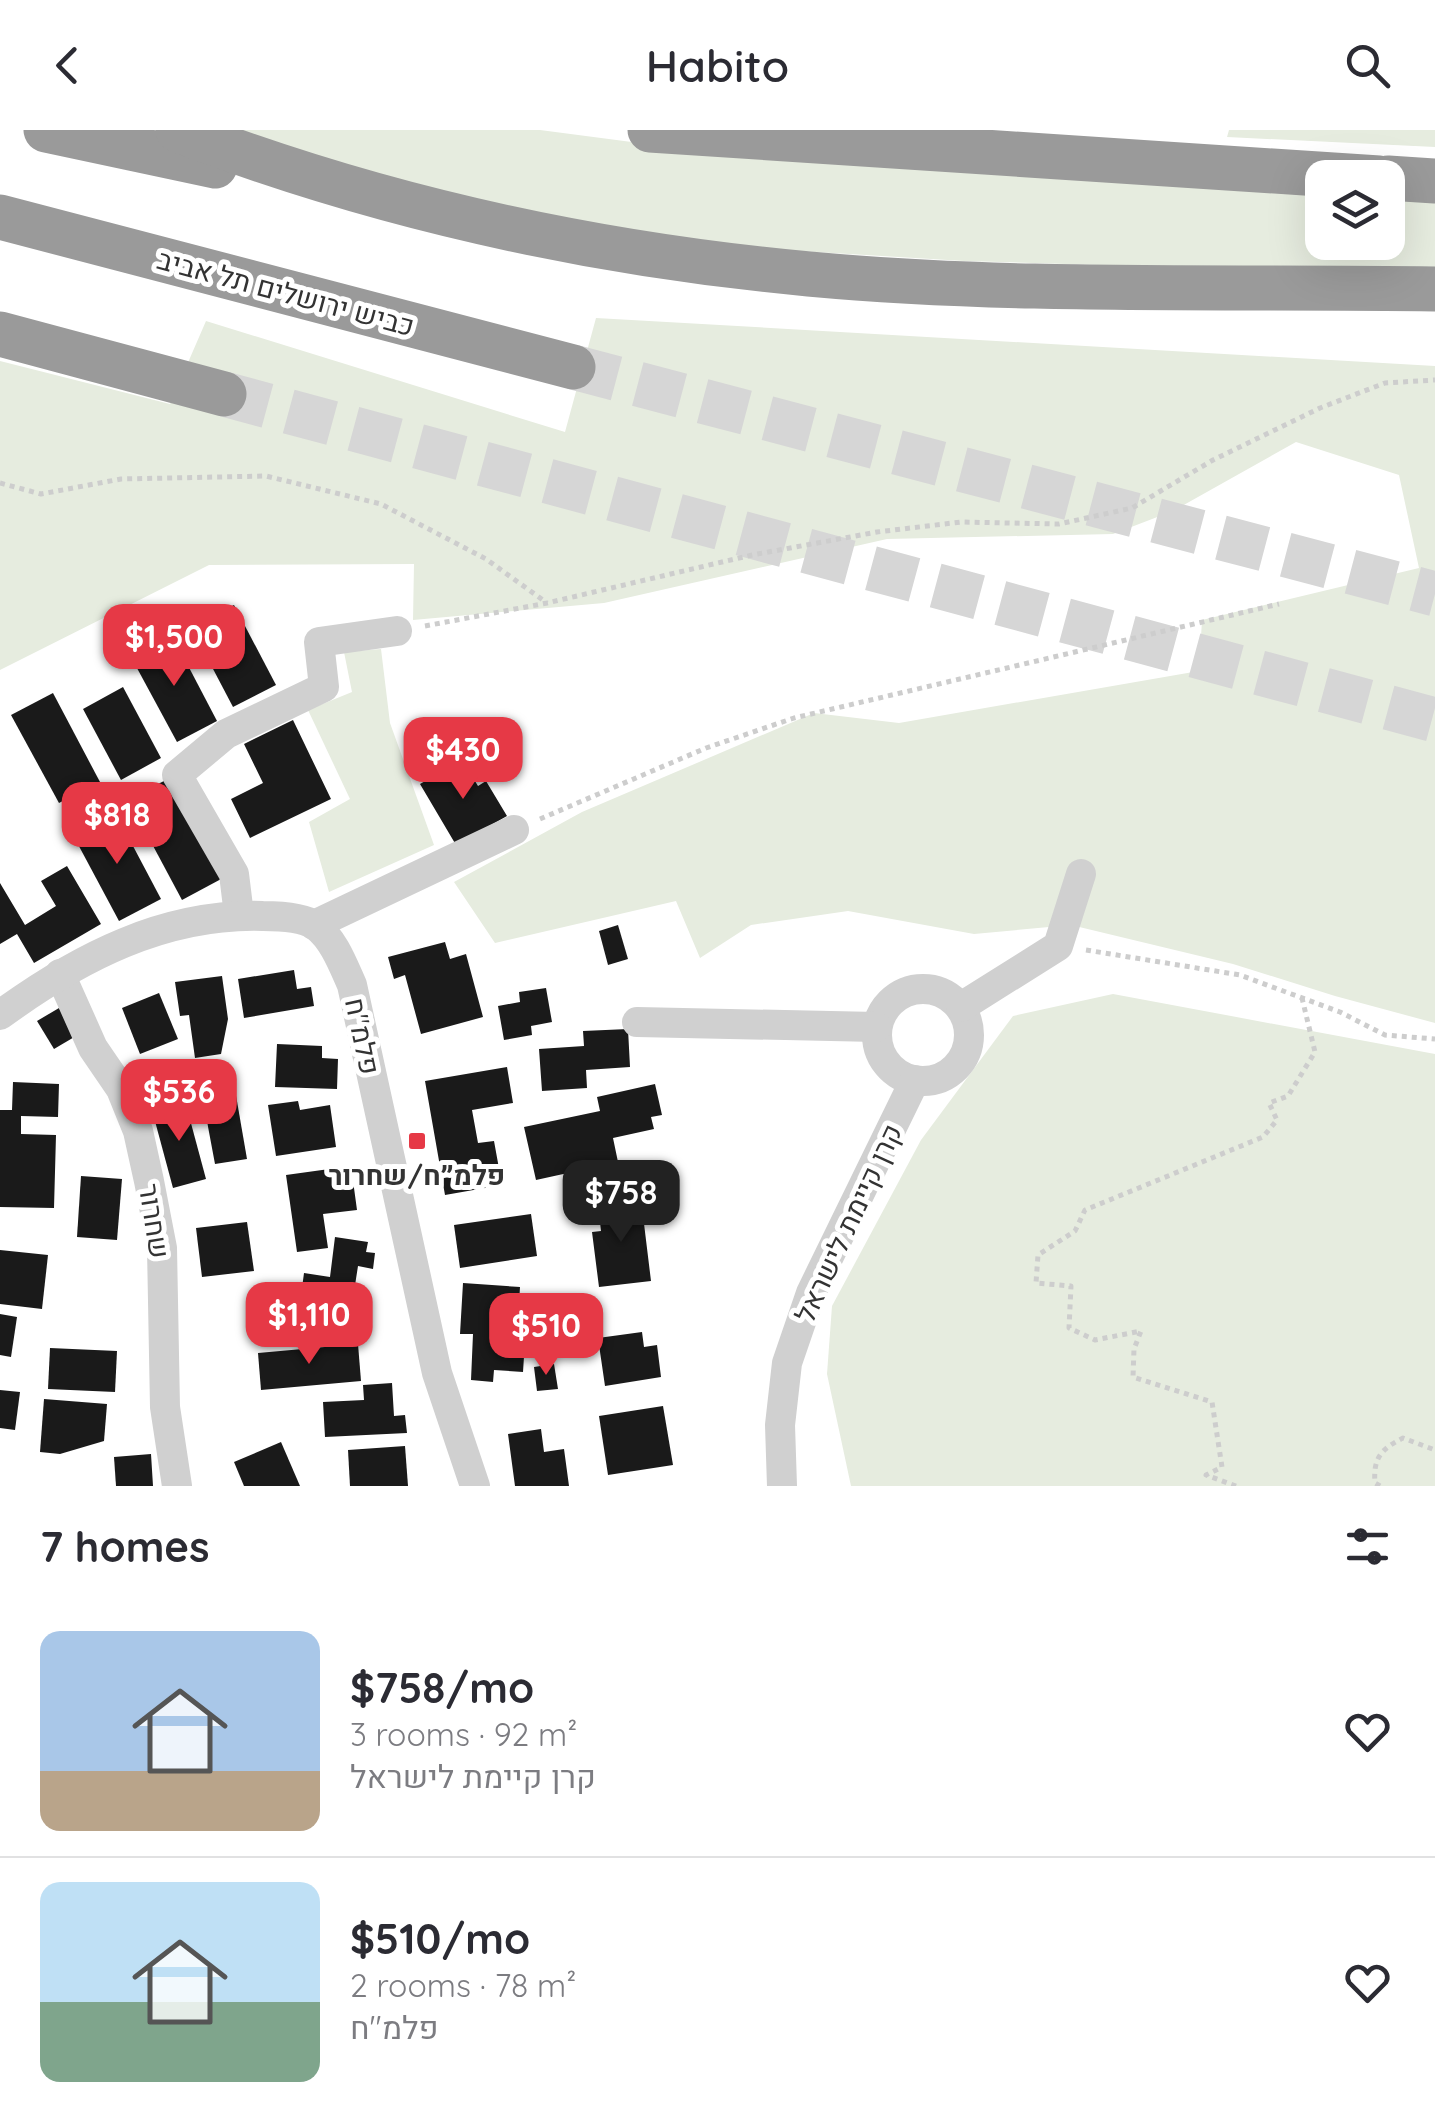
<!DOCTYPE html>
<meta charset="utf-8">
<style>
body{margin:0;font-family:Quicksand,Heebo,sans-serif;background:#f7f7f7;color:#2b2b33;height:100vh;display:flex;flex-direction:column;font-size:38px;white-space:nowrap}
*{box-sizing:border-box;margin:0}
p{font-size:32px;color:#7c7c81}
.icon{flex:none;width:55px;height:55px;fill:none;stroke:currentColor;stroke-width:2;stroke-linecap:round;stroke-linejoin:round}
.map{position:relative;height:1356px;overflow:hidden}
.details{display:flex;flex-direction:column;background:#fff;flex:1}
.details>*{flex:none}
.buttons{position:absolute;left:1305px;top:30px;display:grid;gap:20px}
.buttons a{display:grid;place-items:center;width:100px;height:100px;border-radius:20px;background:#fff;box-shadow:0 10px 40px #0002;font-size:50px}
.price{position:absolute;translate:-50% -85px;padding:0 22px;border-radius:20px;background:#e63946;color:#fff;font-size:32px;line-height:65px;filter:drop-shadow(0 2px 5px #0008)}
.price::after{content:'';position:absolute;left:50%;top:60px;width:30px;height:22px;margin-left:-15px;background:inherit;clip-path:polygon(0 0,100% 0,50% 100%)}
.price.active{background:#222;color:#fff}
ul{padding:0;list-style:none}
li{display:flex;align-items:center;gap:30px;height:250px;padding:0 40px}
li+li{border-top:2px solid #e1e1e2}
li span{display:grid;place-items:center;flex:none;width:280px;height:200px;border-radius:20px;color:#555}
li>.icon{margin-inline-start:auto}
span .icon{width:120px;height:120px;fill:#fffc;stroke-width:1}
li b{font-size:42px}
h2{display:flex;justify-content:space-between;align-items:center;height:120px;padding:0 40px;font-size:42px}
header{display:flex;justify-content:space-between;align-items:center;height:130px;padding:0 40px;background:#fff;font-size:45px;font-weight:600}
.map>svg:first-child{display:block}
.green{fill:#e6ecdf}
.building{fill:#1a1a1a}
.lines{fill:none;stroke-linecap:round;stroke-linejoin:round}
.highway-tunnel{stroke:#d6d6d6;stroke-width:45;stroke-dasharray:45 22;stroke-linecap:butt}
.path{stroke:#cdcdcd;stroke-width:5;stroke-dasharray:5 5;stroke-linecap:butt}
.minor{stroke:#d0d0d0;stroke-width:30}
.highway{stroke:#9a9a9a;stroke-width:45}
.poi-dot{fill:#e63946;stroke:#fff;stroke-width:4}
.labels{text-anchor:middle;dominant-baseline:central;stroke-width:10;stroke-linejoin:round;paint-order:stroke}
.street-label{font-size:28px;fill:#333;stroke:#fff}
.poi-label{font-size:28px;font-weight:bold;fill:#333;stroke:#fff}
</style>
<header><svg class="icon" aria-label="back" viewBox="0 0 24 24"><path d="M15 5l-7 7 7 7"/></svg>Habito<svg class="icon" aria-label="search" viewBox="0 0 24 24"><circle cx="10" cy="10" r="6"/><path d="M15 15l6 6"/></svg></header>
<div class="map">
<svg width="1435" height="1356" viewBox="0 0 1435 1356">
<rect width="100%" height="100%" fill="#fff"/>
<g class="green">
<polygon points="238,0 540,0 708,22 1322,60 1322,112 1388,112 1388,65 1435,67 1435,145 964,131 734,117 565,94 336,35"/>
<polygon points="1229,0 1435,0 1435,17 1227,7"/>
<polygon points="596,188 1435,236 1435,893 1335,866 1233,834 1071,795 974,804 848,781 751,795 700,828 676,771 495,813 454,752 582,682 814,583 899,593 1199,541 1202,490 1419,438 1399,345 1296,312 1173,381 1113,404 887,409 604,473 413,490 414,434 209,435 0,540 0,231 170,274 206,191 565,302"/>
<polygon points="381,519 390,593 434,715 329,762 309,692 350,669 308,580 352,562 344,522"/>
<polygon points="1113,864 1435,924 1435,1356 851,1356 827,1244 832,1176 921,1010 1013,886"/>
</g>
<g class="building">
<polygon points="234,475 276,555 233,577 191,497"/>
<polygon points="172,505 217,591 177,612 131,527"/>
<polygon points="123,557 161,628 121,650 83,579"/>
<polygon points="53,563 100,652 59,673 11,585"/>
<polygon points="293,590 331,669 250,708 231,669 263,653 244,614"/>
<polygon points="462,630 478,656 486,651 507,686 456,715 420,654"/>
<polygon points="170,648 223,748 182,770 128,669"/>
<polygon points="115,682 161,769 119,791 73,705"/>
<polygon points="67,736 101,794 34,833 17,804 0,814 0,753 25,795 56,776 41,751"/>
<polygon points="618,795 628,829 608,835 599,801"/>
<polygon points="445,812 450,829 466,824 483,887 421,904 405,845 394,849 388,827"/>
<polygon points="294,840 297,859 311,857 314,876 244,888 238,849"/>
<polygon points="222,846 228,889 221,924 195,928 189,885 180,886 175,852"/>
<polygon points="546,858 552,892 531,896 532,905 504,910 498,876 520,872 519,862"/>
<polygon points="159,863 178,909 140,924 122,878"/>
<polygon points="59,878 76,906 54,919 37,891"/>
<polygon points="628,899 630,937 586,940 587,958 542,961 539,919 584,916 583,901"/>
<polygon points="277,914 322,916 322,928 338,929 337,959 275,957"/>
<polygon points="507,937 513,973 472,980 478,1013 494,1011 502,1055 445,1065 425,951"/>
<polygon points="13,952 59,954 58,987 21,986 21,1004 56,1005 54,1078 0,1077 0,980 12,980"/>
<polygon points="234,954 247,1029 215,1034 201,959"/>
<polygon points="655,954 662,985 651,987 654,999 613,1008 618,1032 536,1050 524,997 600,981 597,967"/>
<polygon points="185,971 206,1049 173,1058 152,980"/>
<polygon points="298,971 300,980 330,975 336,1017 276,1026 268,975"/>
<polygon points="351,1036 357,1080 323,1084 328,1118 297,1122 286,1045"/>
<polygon points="81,1046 122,1049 117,1110 77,1107"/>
<polygon points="641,1069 651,1151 599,1157 592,1102 601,1101 598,1074"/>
<polygon points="531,1084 537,1126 460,1138 454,1095"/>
<polygon points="247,1092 254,1141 202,1147 196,1098"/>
<polygon points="335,1107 368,1112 366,1122 375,1123 373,1139 358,1136 351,1181 300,1173 304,1143 330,1147"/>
<polygon points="0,1120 48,1125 42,1179 0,1174"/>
<polygon points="463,1153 520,1157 517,1206 499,1205 499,1210 525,1211 523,1242 494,1240 493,1252 471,1250 473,1204 460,1204"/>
<polygon points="0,1184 17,1187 11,1227 0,1225"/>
<polygon points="642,1202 644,1217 657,1215 661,1247 605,1256 598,1208"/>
<polygon points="358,1214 361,1251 261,1260 258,1223"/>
<polygon points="50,1218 117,1221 115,1262 48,1259"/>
<polygon points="554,1234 558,1259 537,1261 534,1237"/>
<polygon points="392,1253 394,1286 405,1285 407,1303 325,1307 323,1272 364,1270 363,1255"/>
<polygon points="0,1260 20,1262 15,1300 0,1298"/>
<polygon points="44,1269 107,1274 104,1311 60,1324 40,1322"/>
<polygon points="663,1276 673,1335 608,1345 599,1286"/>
<polygon points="541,1299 544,1322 564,1319 569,1356 515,1356 508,1304"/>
<polygon points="281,1312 300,1356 244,1356 234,1332"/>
<polygon points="405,1316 408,1356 350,1356 348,1320"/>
<polygon points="151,1324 153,1356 116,1356 114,1327"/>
</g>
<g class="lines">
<g class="highway-tunnel">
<polyline points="573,237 1435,464"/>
<polyline points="224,264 1435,590"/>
</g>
<g class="path">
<polyline points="0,353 41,364 121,349 266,346 381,374 486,429 547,473"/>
<polyline points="425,496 547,473 752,425 877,402 961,392 1059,394 1132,378 1213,330 1320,278 1385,253 1435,250"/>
<polyline points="540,689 706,618 794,588 1279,474"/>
<polyline points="1086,820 1240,845 1340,882 1385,905 1435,909"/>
<polyline points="1236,1356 1206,1345 1222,1337 1212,1272 1133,1247 1134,1219 1141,1201 1095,1210 1069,1198 1071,1156 1036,1153 1038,1125 1075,1101 1085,1080 1263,1007 1277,990 1269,973 1288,966 1315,922 1302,868"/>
<path d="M 1380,1356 L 1375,1353 C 1373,1328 1381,1319 1403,1308 L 1435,1320"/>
</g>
<g class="minor">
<polyline points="239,785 234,744 177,645 226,604 324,557 319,512 397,501"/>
<polyline points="314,795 514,700"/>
<polyline points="60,844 93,918 121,959 138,1001 149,1051 162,1118 165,1277 177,1356"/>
<circle cx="923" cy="905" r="46"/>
<polyline points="961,877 1058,816 1081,744"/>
<path d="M 0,885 C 78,828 164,783 263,786 C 278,786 303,787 316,796 C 334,810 343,835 352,855 L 437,1243 L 475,1356"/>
<polyline points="637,892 877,897"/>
<polyline points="782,1356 780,1295 787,1233 811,1163 915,950"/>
</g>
<g class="highway">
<polyline points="46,0 215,36"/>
<path d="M 178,0 C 381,78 593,124 809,144 C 1016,163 1227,156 1435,159"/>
<polyline points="650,0 1379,48"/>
<polyline points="1388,48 1435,51"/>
<polyline points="0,87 573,237"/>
<polyline points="0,204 224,264"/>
</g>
</g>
<rect class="poi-dot" x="407" y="1001" width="20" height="20" rx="5"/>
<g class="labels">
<g class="street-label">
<text transform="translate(286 162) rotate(15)">כביש ירושלים תל אביב</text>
<text transform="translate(363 906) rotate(78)">פלמ"ח</text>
<text transform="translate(155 1091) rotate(81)">שחרור</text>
<text transform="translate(848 1093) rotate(-65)">קרן קיימת לישראל</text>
</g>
<g class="poi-label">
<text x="417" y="1044">פלמ״ח/שחרור</text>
</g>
</g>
</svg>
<div class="buttons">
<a><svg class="icon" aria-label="layers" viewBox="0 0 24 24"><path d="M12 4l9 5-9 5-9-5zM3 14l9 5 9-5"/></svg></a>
</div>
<b class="price" style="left:174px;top:559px">$1,500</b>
<b class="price" style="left:463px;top:672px">$430</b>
<b class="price" style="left:117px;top:737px">$818</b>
<b class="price" style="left:179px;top:1014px">$536</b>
<b class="price active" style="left:621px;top:1115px">$758</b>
<b class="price" style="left:309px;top:1237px">$1,110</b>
<b class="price" style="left:546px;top:1248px">$510</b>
</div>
<section class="details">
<h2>7 homes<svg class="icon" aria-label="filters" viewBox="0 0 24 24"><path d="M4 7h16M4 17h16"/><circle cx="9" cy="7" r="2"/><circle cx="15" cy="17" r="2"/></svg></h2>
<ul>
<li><span style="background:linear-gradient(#a9c7e8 70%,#b9a48a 0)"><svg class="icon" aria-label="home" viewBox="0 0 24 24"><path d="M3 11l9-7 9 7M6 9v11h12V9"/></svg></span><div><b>$758/mo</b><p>3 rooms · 92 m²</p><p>קרן קיימת לישראל</p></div><svg class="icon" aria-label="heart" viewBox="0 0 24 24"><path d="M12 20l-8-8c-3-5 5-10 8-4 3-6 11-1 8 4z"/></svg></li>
<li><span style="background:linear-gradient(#bfe0f5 60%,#7fa58c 0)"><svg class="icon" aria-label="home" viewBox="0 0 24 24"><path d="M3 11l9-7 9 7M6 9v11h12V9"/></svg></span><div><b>$510/mo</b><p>2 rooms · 78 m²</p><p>פלמ&quot;ח</p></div><svg class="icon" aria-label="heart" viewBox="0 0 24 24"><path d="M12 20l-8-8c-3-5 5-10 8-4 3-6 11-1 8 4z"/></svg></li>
</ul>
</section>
